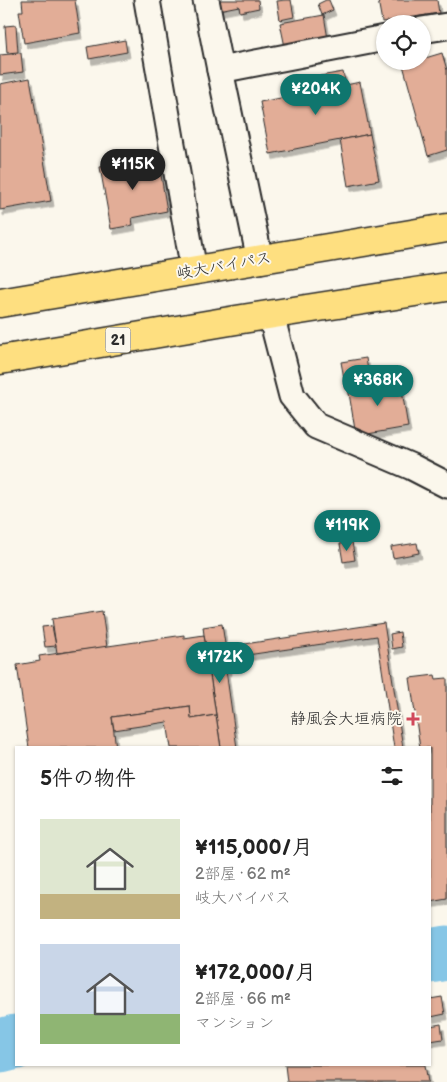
<!DOCTYPE html>
<html lang="ja">
<meta charset="utf-8">
<style>
body{margin:0;font-family:"Balsamiq Sans","Klee One",sans-serif;background:#f6f6f6;color:#222;height:100vh;display:flex;flex-direction:column;font-size:19px;white-space:nowrap}
*{box-sizing:border-box;margin:0}
p{font-size:16px;color:#767676}
.icon{flex:none;width:28px;height:28px;fill:none;stroke:currentColor;stroke-width:2;stroke-linecap:round;stroke-linejoin:round}
.map{position:relative;flex:1;overflow:hidden}
.drawer{position:absolute;left:15px;top:746px;width:416px;height:320px;display:flex;flex-direction:column;background:#fff;border-radius:0px;box-shadow:0 1px 4px #0004}
.drawer>*{flex:none}
.buttons{position:absolute;left:376px;top:15px;display:grid;gap:10px}
.buttons a{display:grid;place-items:center;width:55px;height:55px;border-radius:50%;background:#fff;box-shadow:0 1px 4px #0004;font-size:25px}
.price{position:absolute;translate:-50% -42px;padding:0 11px;border-radius:18px;background:#0f766e;color:#fff;font-size:16px;line-height:32px;filter:drop-shadow(0 1px 2px #0008)}
.price::after{content:'';position:absolute;left:50%;top:30px;width:15px;height:11px;margin-left:-8px;background:inherit;clip-path:polygon(0 0,100% 0,50% 100%)}
.price.current{background:#222;color:#fff}
ul{padding:0;list-style:none}
li{display:flex;align-items:center;gap:15px;height:125px;padding:0 25px}
li span{display:grid;place-items:center;flex:none;width:140px;height:100px;border-radius:0px;color:#555}
li>.icon{margin-inline-start:auto}
span .icon{width:60px;height:60px;fill:#fffc;stroke-width:1}
li b{font-size:21px}
h2{display:flex;justify-content:space-between;align-items:center;height:60px;padding:0 25px;font-size:21px}
.map>svg:first-child{display:block}
.lines{fill:none;stroke-linecap:round;stroke-linejoin:round}
.river{stroke:#86c6e6;stroke-width:55}
.building{fill:#e2ad97;stroke:#2b2b2b;filter:url(#shadow)}
.street-casing{stroke:#2b2b2b;stroke-width:29}
.highway-casing{stroke:#2b2b2b;stroke-width:31}
.street{stroke:#fbf7ec;stroke-width:25}
.highway{stroke:#fedf80;stroke-width:28}
.poi-dot{fill:#d1495b;stroke:#fbf7ec;stroke-width:2}
.labels{text-anchor:middle;dominant-baseline:central;stroke-width:4;stroke-linejoin:round;paint-order:stroke}
.shield{fill:#fbf7ec;stroke:#696865;stroke-width:1}
.shield-label{font-size:15px;font-weight:bold;fill:#2b2b2b}
.street-label{font-size:16px;fill:#2b2b2b;stroke:#fbf7ec}
.poi-label{font-size:16px;fill:#2b2b2b;stroke:#fbf7ec;text-anchor:end}
</style>
<div class="map">
<svg width="447" height="1082" viewBox="0 0 447 1082">
<defs>
<filter id="shadow"><feDropShadow dx="3" dy="5.5" stdDeviation="0" flood-color="#0004"/></filter>
</defs>
<rect width="100%" height="100%" fill="#fbf7ec"/>
<filter id="ink" filterUnits="userSpaceOnUse"><feTurbulence type="fractalNoise" baseFrequency=".02" numOctaves="2"/><feDisplacementMap in="SourceGraphic" scale="10" xChannelSelector="R" yChannelSelector="G"/><feConvolveMatrix kernelMatrix="1 2 1 2 8 2 1 2 1" color-interpolation-filters="sRGB"/></filter>
<g filter="url(#ink)">
<g class="lines">
<g class="river">
<polyline points="430,956 447,953"/>
<polyline points="0,1046 16,1042"/>
</g>
</g>
<g class="building">
<polygon points="22,0 75,0 80,33 24,43 19,11 23,11"/>
<polygon points="217,0 258,0 259,8 240,12 239,6 219,10"/>
<polygon points="285,0 291,0 294,17 280,20 277,1"/>
<polygon points="326,0 329,0 333,10 322,15 318,4"/>
<polygon points="378,0 437,0 439,13 382,22"/>
<polygon points="324,15 328,39 285,47 280,23"/>
<polygon points="16,25 18,52 7,53 5,26"/>
<polygon points="125,40 127,52 89,59 87,47"/>
<polygon points="21,53 23,72 0,75 0,55"/>
<polygon points="442,53 447,70 447,150 428,156 403,65 415,61 422,61 422,59"/>
<polygon points="343,72 346,85 360,82 370,134 270,154 260,102 322,90 320,76"/>
<polygon points="30,78 51,201 0,210 0,84"/>
<polygon points="370,134 379,180 348,186 340,140"/>
<polygon points="158,157 167,211 132,218 133,225 111,229 100,167"/>
<polygon points="366,358 370,384 348,387 348,388 346,389 341,362"/>
<polygon points="400,379 408,427 356,436 348,387"/>
<polygon points="352,542 355,560 343,562 340,544"/>
<polygon points="417,543 419,553 393,558 391,547"/>
<polygon points="102,611 107,647 57,653 52,619"/>
<polygon points="384,623 403,748 394,748 377,636 227,658 225,647"/>
<polygon points="222,624 229,670 226,670 237,748 221,748 204,635 203,627"/>
<polygon points="52,626 56,646 45,647 42,627"/>
<polygon points="400,632 402,647 392,649 390,634"/>
<polygon points="184,635 184,638 204,635 216,715 191,719 190,706 112,717 116,748 29,748 17,665 40,661 39,656"/>
<polygon points="435,675 436,679 447,678 447,899 430,902 430,748 420,748 410,678"/>
<polygon points="190,706 191,719 216,715 221,748 171,748 167,722 114,730 112,717"/>
<polygon points="442,997 445,1014 431,1017 430,999"/>
<polygon points="441,1024 443,1039 430,1041 430,1026"/>
<polygon points="285,1065 425,1065 428,1082 287,1082"/>
</g>
<g class="lines">
<defs>
<g id="street">
<polyline points="147,0 194,271"/>
<polyline points="206,0 220,70 385,38"/>
<polyline points="422,30 447,26"/>
<polyline points="220,70 260,260"/>
<polyline points="271,315 292,396 316,426 412,467 447,485"/>
</g>
<g id="highway">
<polyline points="0,303 447,228"/>
<polyline points="0,360 236,320 447,287"/>
</g>
</defs>
<use href="#street" class="street-casing"/>
<use href="#highway" class="highway-casing"/>
<use href="#street" class="street"/>
<use href="#highway" class="highway"/>
</g>
</g>
<path class="poi-dot" d="M410.5 711.5h5v5h5v5h-5v5h-5v-5h-5v-5h5z"/>
<g class="labels">
<rect class="shield" x="105.5" y="327.5" width="25" height="25" rx="4"/>
<g class="shield-label">
<text x="118" y="340">21</text>
</g>
<g class="street-label">
<text transform="translate(224 266) rotate(-10)">岐大バイパス</text>
</g>
<g class="poi-label">
<text x="402" y="719">静風会大垣病院</text>
</g>
</g>
</svg>
<div class="buttons">
<a><svg class="icon" aria-label="locate" viewBox="0 0 24 24"><circle cx="12" cy="12" r="6"/><path d="M12 2v4M12 18v4M2 12h4M18 12h4"/></svg></a>
</div>
<b class="price" style="left:316px;top:116px">¥204K</b>
<b class="price current" style="left:133px;top:191px">¥115K</b>
<b class="price" style="left:378px;top:407px">¥368K</b>
<b class="price" style="left:347px;top:552px">¥119K</b>
<b class="price" style="left:220px;top:684px">¥172K</b>
<section class="drawer">
<h2>5件の物件<svg class="icon" aria-label="filters" viewBox="0 0 24 24"><path d="M4 7h16M4 17h16"/><circle cx="9" cy="7" r="2"/><circle cx="15" cy="17" r="2"/></svg></h2>
<ul>
<li><span style="background:linear-gradient(#dfe7d0 75%,#c2b280 0)"><svg class="icon" aria-label="home" viewBox="0 0 24 24"><path d="M3 11l9-7 9 7M6 9v11h12V9"/></svg></span><div><b>¥115,000/月</b><p>2部屋 · 62 m²</p><p>岐大バイパス</p></div></li>
<li><span style="background:linear-gradient(#c9d6e8 70%,#8fb573 0)"><svg class="icon" aria-label="home" viewBox="0 0 24 24"><path d="M3 11l9-7 9 7M6 9v11h12V9"/></svg></span><div><b>¥172,000/月</b><p>2部屋 · 66 m²</p><p>マンション</p></div></li>
</ul>
</section>
</div>
